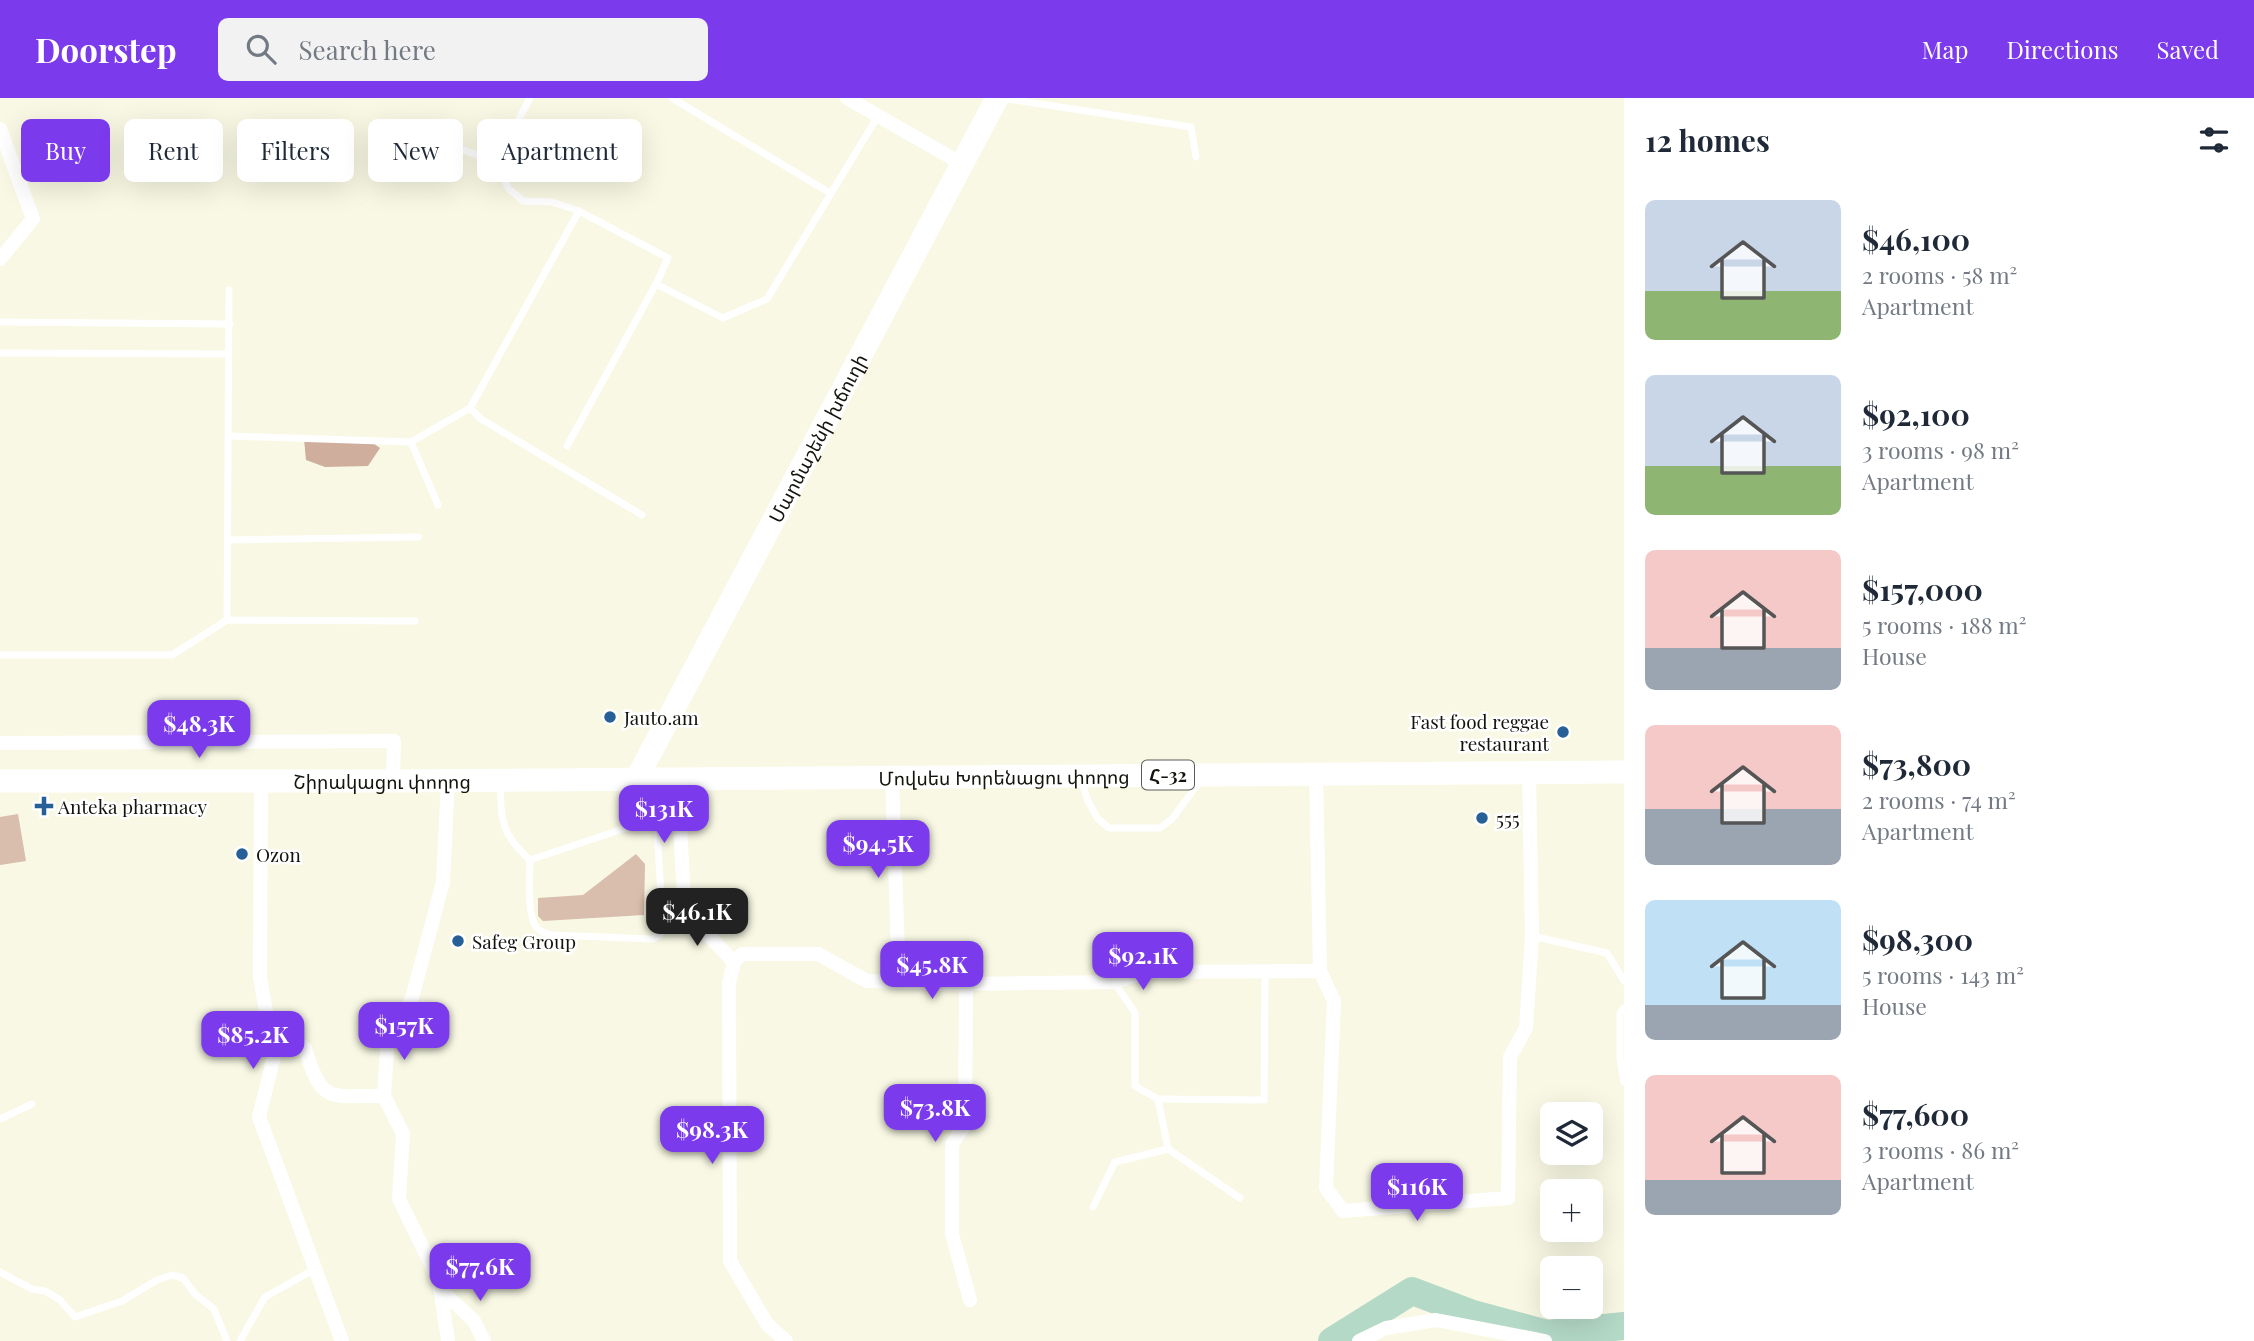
<!DOCTYPE html>
<meta charset="utf-8">
<style>
body{margin:0;font-family:"Playfair Display","Noto Sans Armenian",serif;background:#f2f2f3;color:#1f2937;height:100vh;display:flex;flex-direction:column;font-size:26px;white-space:nowrap}
*{box-sizing:border-box;margin:0}
p{font-size:23px;color:#747a83}
.icon{flex:none;width:38px;height:38px;fill:none;stroke:currentColor;stroke-width:2;stroke-linecap:round;stroke-linejoin:round}
.map{position:relative;flex:1;overflow:hidden}
.details{display:flex;flex-direction:column;background:#fff;width:630px}
.details>*{flex:none}
.hud{position:absolute;left:21px;top:21px;width:665px;height:63px;display:flex;gap:14px}
.buttons{position:absolute;left:1540px;top:1004px;display:grid;gap:14px}
.buttons a{display:grid;place-items:center;width:63px;height:63px;border-radius:10px;background:#fff;box-shadow:0 7px 28px #0002;font-size:35px}
.price{position:absolute;translate:-50% -60px;padding:0 16px;border-radius:14px;background:#7c3aed;color:#fff;font-size:23px;line-height:46px;filter:drop-shadow(0 2px 4px #0008)}
.price::after{content:'';position:absolute;left:50%;top:42px;width:21px;height:16px;margin-left:-10px;background:inherit;clip-path:polygon(0 0,100% 0,50% 100%)}
.price.current{background:#222;color:#fff}
ul{padding:0;list-style:none}
li{display:flex;align-items:center;gap:21px;height:175px;padding:0 21px}
li span{display:grid;place-items:center;flex:none;width:196px;height:140px;border-radius:10px;color:#555}
li>.icon{margin-inline-start:auto}
span .icon{width:84px;height:84px;fill:#fffc;stroke-width:1}
li b{font-size:30px}
h2{display:flex;justify-content:space-between;align-items:center;height:84px;padding:0 21px;font-size:30px}
.pill{padding:0 24px;border-radius:10px;background:#fff;box-shadow:0 7px 28px #0002;font-size:24px;line-height:63px}
.pill.current{background:#7c3aed;color:#fff}
header{display:flex;align-items:center;gap:42px;box-sizing:border-box;height:98px;padding:0 35px;background:#7c3aed;color:#fff}
header strong{font-size:33px}
nav{display:flex;gap:38px;margin-inline-start:auto;font-size:24px}
.search{width:490px;height:63px;background:#f2f2f3;display:flex;align-items:center;gap:18px;box-sizing:border-box;padding:0 24px;border-radius:10px;color:#747a83;font-size:26px}
main{display:flex;flex:1;min-height:0}
.map>svg:first-child{display:block}
.green{fill:#d9bdad}
.forest{fill:#cfae9d}
.lines{fill:none;stroke-linecap:round;stroke-linejoin:round}
.river{stroke:#b4d9c7;stroke-width:28}
.service{stroke:#fff;stroke-width:7}
.minor{stroke:#fff;stroke-width:14}
.primary{stroke:#fff;stroke-width:23}
.poi-dot{fill:#275f97;stroke:#fff;stroke-width:2.5}
.labels{text-anchor:middle;dominant-baseline:central;stroke-width:5;stroke-linejoin:round;paint-order:stroke}
.shield{fill:#fff;stroke:#5a5a56;stroke-width:2}
.shield-label{font-size:18px;font-weight:bold;fill:#14140d}
.street-label{font-size:19px;fill:#14140d;stroke:#fff}
.poi-label{font-size:19px;fill:#14140d;stroke:#fff;text-anchor:start}
</style>
<header>
<strong>Doorstep</strong>
<div class="search"><svg class="icon" aria-label="search" viewBox="0 0 24 24"><circle cx="10" cy="10" r="6"/><path d="M15 15l6 6"/></svg>Search here</div>
<nav><a>Map</a><a>Directions</a><a>Saved</a></nav>
</header>
<main>
<div class="map">
<svg width="1624" height="1243" viewBox="0 0 1624 1243">
<rect width="100%" height="100%" fill="#f8f8e4"/>
<g class="green">
<polygon points="18,716 26,763 0,767 0,719"/>
<polygon points="636,756 645,766 644,817 543,823 538,818 538,800 583,797"/>
</g>
<polygon class="forest" points="304,341 367,341 380,350 368,368 325,369 306,362"/>
<g class="lines">
<polyline class="river" points="1332,1243 1412,1193 1473,1216 1547,1236 1624,1228"/>
<g class="service">
<polyline points="672,0 830,95"/>
<polyline points="1001,0 1191,29 1196,59"/>
<polyline points="450,47 496,64 530,0"/>
<polyline points="496,64 509,91 523,103 552,104 579,113 668,160 656,186 723,220 767,201 878,18"/>
<polyline points="0,224 230,226"/>
<polyline points="0,255 229,256"/>
<polyline points="470,310 481,321 642,417"/>
<polyline points="229,338 411,344 470,310 579,113"/>
<polyline points="411,344 438,407"/>
<polyline points="567,348 656,186"/>
<polyline points="228,442 418,439"/>
<polyline points="227,522 229,192"/>
<polyline points="0,557 172,557 227,522 415,523"/>
<polyline points="1081,682 1088,703 1098,721 1109,730 1160,730 1172,721 1200,683"/>
<path d="M 500,686 C 502,725 500,734 530,762 C 530,779 527,817 536,829 C 540,834 545,835 551,837 L 653,841 L 660,837 L 663,829 L 654,684"/>
<polyline points="530,762 656,720"/>
<polyline points="1532,838 1607,855 1624,883"/>
<polyline points="1114,884 1135,915 1135,988 1158,1001 1168,1051 1240,1100"/>
<polyline points="1624,910 1620,915 1620,961 1624,984"/>
<polyline points="1158,1001 1264,1002 1265,875"/>
<polyline points="0,1021 32,1006"/>
<polyline points="1093,1109 1115,1064 1168,1051"/>
<polyline points="0,1174 32,1191 45,1193 60,1202 75,1219 122,1203 157,1182 172,1177 183,1180 195,1196 214,1211 227,1243"/>
<polyline points="240,1243 265,1199 315,1171"/>
</g>
<g class="minor">
<polyline points="847,0 964,67"/>
<polyline points="0,31 33,121 0,161"/>
<polyline points="0,645 394,643 393,683"/>
<polyline points="1316,675 1320,873 1334,903 1326,1090 1343,1113 1508,1100 1510,959 1526,930 1532,838 1529,675"/>
<polyline points="677,679 685,813 734,864"/>
<polyline points="892,680 899,884"/>
<polyline points="261,682 260,880 274,958 259,1019 342,1243"/>
<polyline points="966,886 965,1027 952,1046 952,1136 970,1202"/>
<path d="M 269,943 L 295,944 L 305,950 C 322,1008 330,997 384,998"/>
<polyline points="442,1193 474,1223 484,1243"/>
<polyline points="448,1243 439,1183 399,1101 403,1036 384,998 388,936 403,920 412,900 443,784 448,682"/>
<polyline points="786,1243 767,1226 730,1163 729,885 734,864 742,856 818,856 867,883 966,886 1114,884 1146,874 1320,873"/>
<polyline points="1359,1243 1386,1230 1436,1222 1545,1243"/>
</g>
<g class="primary">
<path id="s1" d="M 637,680 L 997,0"/>
<path id="s2" d="M 0,683 L 393,683 L 1624,674"/>
</g>
</g>
<g class="poi-dot">
<circle cx="610" cy="619" r="7"/>
<circle cx="1563" cy="634" r="7"/>
<path d="M40.5 697.5h7v7h7v7h-7v7h-7v-7h-7v-7h7z"/>
<circle cx="1482" cy="720" r="7"/>
<circle cx="242" cy="756" r="7"/>
<circle cx="458" cy="843" r="7"/>
</g>
<g class="labels">
<rect class="shield" x="1142" y="662.5" width="52" height="29" rx="5"/>
<g class="shield-label">
<text x="1168" y="677">Հ-32</text>
</g>
<g class="street-label">
<text stroke="none"><textPath href="#s1" startOffset="385">Մարմաշենի խճուղի</textPath></text>
<text stroke="none"><textPath href="#s2" startOffset="1004">Մովսես Խորենացու փողոց</textPath></text>
<text stroke="none"><textPath href="#s2" startOffset="382">Շիրակացու փողոց</textPath></text>
</g>
<g class="poi-label">
<text x="624" y="619">Jauto.am</text>
<text x="1549" y="623" text-anchor="end">Fast food reggae<tspan x="1549" dy="22">restaurant</tspan></text>
<text x="58" y="708">Anteka pharmacy</text>
<text x="1496" y="720">555</text>
<text x="256" y="756">Ozon</text>
<text x="472" y="843">Safeg Group</text>
</g>
</g>
</svg>
<div class="buttons">
<a><svg class="icon" aria-label="layers" viewBox="0 0 24 24"><path d="M12 4l9 5-9 5-9-5zM3 14l9 5 9-5"/></svg></a>
<a>+</a>
<a>−</a>
</div>
<b class="price" style="left:199px;top:662px">$48.3K</b>
<b class="price" style="left:664px;top:747px">$131K</b>
<b class="price" style="left:878px;top:782px">$94.5K</b>
<b class="price current" style="left:697px;top:850px">$46.1K</b>
<b class="price" style="left:1143px;top:894px">$92.1K</b>
<b class="price" style="left:932px;top:903px">$45.8K</b>
<b class="price" style="left:404px;top:964px">$157K</b>
<b class="price" style="left:253px;top:973px">$85.2K</b>
<b class="price" style="left:935px;top:1046px">$73.8K</b>
<b class="price" style="left:712px;top:1068px">$98.3K</b>
<b class="price" style="left:1417px;top:1125px">$116K</b>
<b class="price" style="left:480px;top:1205px">$77.6K</b>
<div class="hud">
<a class="pill current">Buy</a>
<a class="pill">Rent</a>
<a class="pill">Filters</a>
<a class="pill">New</a>
<a class="pill">Apartment</a>
</div>
</div>
<section class="details">
<h2>12 homes<svg class="icon" aria-label="filters" viewBox="0 0 24 24"><path d="M4 7h16M4 17h16"/><circle cx="9" cy="7" r="2"/><circle cx="15" cy="17" r="2"/></svg></h2>
<ul>
<li><span style="background:linear-gradient(#c9d6e8 65%,#8fb573 0)"><svg class="icon" aria-label="home" viewBox="0 0 24 24"><path d="M3 11l9-7 9 7M6 9v11h12V9"/></svg></span><div><b>$46,100</b><p>2 rooms · 58 m²</p><p>Apartment</p></div></li>
<li><span style="background:linear-gradient(#c9d6e8 65%,#8fb573 0)"><svg class="icon" aria-label="home" viewBox="0 0 24 24"><path d="M3 11l9-7 9 7M6 9v11h12V9"/></svg></span><div><b>$92,100</b><p>3 rooms · 98 m²</p><p>Apartment</p></div></li>
<li><span style="background:linear-gradient(#f6c9c9 70%,#9aa5b1 0)"><svg class="icon" aria-label="home" viewBox="0 0 24 24"><path d="M3 11l9-7 9 7M6 9v11h12V9"/></svg></span><div><b>$157,000</b><p>5 rooms · 188 m²</p><p>House</p></div></li>
<li><span style="background:linear-gradient(#f6c9c9 60%,#9aa5b1 0)"><svg class="icon" aria-label="home" viewBox="0 0 24 24"><path d="M3 11l9-7 9 7M6 9v11h12V9"/></svg></span><div><b>$73,800</b><p>2 rooms · 74 m²</p><p>Apartment</p></div></li>
<li><span style="background:linear-gradient(#bfe0f5 75%,#9aa5b1 0)"><svg class="icon" aria-label="home" viewBox="0 0 24 24"><path d="M3 11l9-7 9 7M6 9v11h12V9"/></svg></span><div><b>$98,300</b><p>5 rooms · 143 m²</p><p>House</p></div></li>
<li><span style="background:linear-gradient(#f6c9c9 75%,#9aa5b1 0)"><svg class="icon" aria-label="home" viewBox="0 0 24 24"><path d="M3 11l9-7 9 7M6 9v11h12V9"/></svg></span><div><b>$77,600</b><p>3 rooms · 86 m²</p><p>Apartment</p></div></li>
</ul>
</section>
</main>
